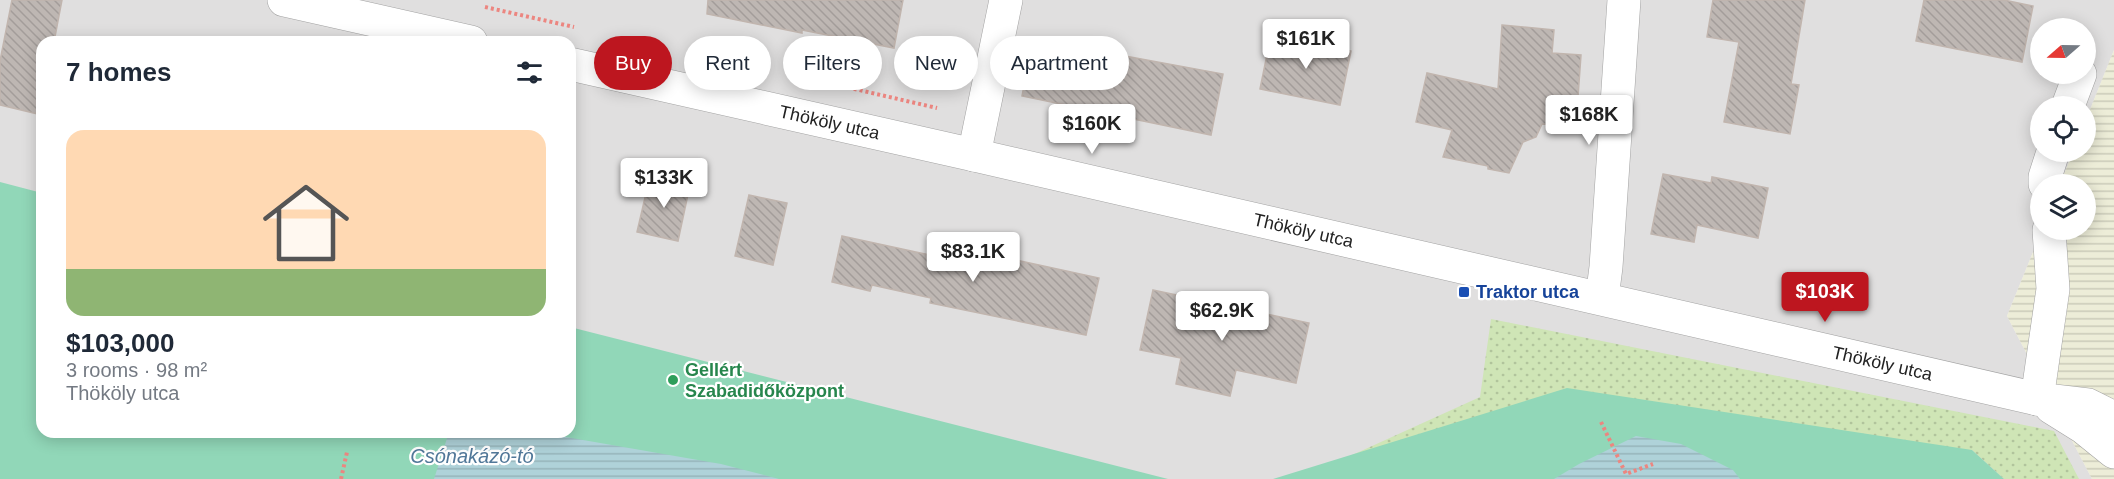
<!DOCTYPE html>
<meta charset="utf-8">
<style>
body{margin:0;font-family:Helvetica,sans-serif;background:#f2f2f3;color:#1f2937;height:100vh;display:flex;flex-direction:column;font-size:22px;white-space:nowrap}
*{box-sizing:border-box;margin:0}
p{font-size:20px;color:#747a83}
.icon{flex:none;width:33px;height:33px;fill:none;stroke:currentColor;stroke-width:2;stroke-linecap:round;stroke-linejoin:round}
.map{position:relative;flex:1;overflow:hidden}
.side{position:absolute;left:36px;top:36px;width:540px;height:402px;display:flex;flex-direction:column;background:#fff;border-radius:18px;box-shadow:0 3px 15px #0003}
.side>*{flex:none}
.banner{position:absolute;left:594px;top:36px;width:570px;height:54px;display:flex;gap:12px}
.needle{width:39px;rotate:250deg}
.buttons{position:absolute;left:2030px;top:18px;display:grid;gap:12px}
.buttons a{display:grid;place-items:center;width:66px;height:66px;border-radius:50%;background:#fff;box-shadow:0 3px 15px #0003;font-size:30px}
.price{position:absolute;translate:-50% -51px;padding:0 14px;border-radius:6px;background:#fff;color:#222;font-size:20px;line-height:39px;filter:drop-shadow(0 2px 3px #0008)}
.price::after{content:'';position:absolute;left:50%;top:36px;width:18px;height:14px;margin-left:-9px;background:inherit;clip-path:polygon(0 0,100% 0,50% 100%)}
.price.active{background:#bd161f;color:#fff}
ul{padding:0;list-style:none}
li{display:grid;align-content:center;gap:12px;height:318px;padding:0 30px}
li span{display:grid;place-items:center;height:186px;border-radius:18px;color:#555}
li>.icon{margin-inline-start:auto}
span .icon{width:108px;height:108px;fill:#fffc;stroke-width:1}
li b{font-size:26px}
h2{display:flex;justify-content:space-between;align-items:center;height:72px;padding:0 30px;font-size:26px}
.tag{padding:0 21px;border-radius:27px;background:#fff;box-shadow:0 3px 15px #0003;font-size:21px;line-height:54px}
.tag.active{background:#bd161f;color:#fff}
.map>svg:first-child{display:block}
.residential{fill:#e0dfdf;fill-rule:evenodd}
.farmland{fill:url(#farmland-rules)}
.grass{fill:url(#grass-dots)}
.pitch{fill:#91d7b8}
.water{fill:url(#water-rules)}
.building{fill:url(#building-back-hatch);stroke:#c1b5ae;stroke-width:1.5}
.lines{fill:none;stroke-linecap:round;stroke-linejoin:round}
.minor-casing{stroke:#a3a3a3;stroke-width:34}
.path{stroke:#ec8680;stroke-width:4;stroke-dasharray:3 3;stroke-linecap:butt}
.minor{stroke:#fff;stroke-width:33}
.transit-dot{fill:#1a4fb4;stroke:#fff;stroke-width:2}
.leisure-dot{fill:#2e9e5b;stroke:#fff;stroke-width:2}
.labels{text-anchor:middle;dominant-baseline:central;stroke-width:4.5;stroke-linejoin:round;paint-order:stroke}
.street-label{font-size:18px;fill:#222;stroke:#fff}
.transit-label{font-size:18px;font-weight:bold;fill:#164399;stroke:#fff;text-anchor:start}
.leisure-label{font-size:18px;font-weight:bold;fill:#27864d;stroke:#fff;text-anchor:start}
.water-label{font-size:20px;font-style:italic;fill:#517899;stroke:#fff}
</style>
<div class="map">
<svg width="2114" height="479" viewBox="0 0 2114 479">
<defs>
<pattern id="farmland-rules" width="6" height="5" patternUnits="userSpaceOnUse" patternTransform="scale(1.5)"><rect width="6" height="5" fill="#ededd8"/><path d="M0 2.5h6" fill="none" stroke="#cbcbb9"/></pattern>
<pattern id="grass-dots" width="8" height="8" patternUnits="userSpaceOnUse" patternTransform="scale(1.5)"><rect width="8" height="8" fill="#cfe5b6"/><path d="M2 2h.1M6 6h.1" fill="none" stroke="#b1c49c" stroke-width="1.8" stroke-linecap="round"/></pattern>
<pattern id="water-rules" width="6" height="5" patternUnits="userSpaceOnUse" patternTransform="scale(1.5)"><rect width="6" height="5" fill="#afd2d9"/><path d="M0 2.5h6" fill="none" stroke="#96b4ba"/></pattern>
<pattern id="building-back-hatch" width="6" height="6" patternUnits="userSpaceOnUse" patternTransform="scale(1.5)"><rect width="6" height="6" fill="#beb7b3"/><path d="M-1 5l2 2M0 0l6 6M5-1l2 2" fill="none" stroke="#a39d9a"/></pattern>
</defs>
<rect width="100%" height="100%" fill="#f1eeea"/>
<path class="residential" d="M 0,0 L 2114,0 L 2114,50 L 2085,122 L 2085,106 L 2040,106 L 2040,152 L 2073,152 L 2060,184 L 2040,184 L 2040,230 L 2042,230 L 2007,316 L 2092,479 L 0,479 ZM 2040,28 L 2085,28 L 2085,74 L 2040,74 ZM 42,42 L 570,42 L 570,432 L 42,432 Z"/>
<polygon class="farmland" points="2114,50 2114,479 2092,479 2007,316 2042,230 2085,230 2085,184 2060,184 2073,152 2085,152 2085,122"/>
<polygon class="grass" points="1491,319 2054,431 2079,479 2004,479 1972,450 1350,456 1480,397"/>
<g class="pitch">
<polygon points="0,182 42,193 42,432 570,432 570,327 1168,479 0,479"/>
<polygon points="1567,388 1972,450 2004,479 1273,479"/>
</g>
<g class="water">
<polygon points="449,432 537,432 721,464 779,479 434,479"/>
<polygon points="1636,436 1681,444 1733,470 1740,479 1554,479 1579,464"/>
</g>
<g class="building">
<polygon points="12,0 62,0 54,42 42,42 42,115 0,105 0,61"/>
<polygon points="708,0 903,0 894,48 802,30 802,33 707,14"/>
<polygon points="1713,0 1805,0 1791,84 1799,85 1790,134 1724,122 1739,42 1707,37"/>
<polygon points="1924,0 2004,0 2033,6 2022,62 1916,41"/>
<polygon points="1502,25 1554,30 1552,53 1581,55 1576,125 1542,124 1536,137 1523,142 1509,173 1488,169 1488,166 1443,157 1452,130 1416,122 1427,73 1498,89"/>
<polygon points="1271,35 1351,51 1340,105 1260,89"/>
<polygon points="1033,39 1223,74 1211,135 1022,96"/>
<polygon points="1663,174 1711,183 1712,177 1768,188 1758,238 1697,225 1694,242 1651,234"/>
<polygon points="650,176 690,185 678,241 637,232"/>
<polygon points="749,195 787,203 773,265 735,256"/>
<polygon points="842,236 939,257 942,242 980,250 979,252 1099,278 1086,335 930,303 931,298 872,285 870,291 832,282"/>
<polygon points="1153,290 1309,323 1296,383 1236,370 1230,396 1176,384 1181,358 1140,350"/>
</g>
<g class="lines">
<defs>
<g id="minor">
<polyline points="284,0 471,42"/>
<path id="s1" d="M 570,64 L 974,155 L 2037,399 L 2088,405 L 2114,418"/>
<polyline points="2068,106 2080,74"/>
<polyline points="974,155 1006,0"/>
<polyline points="2045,184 2045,177 2053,152"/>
<polyline points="1602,298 1606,267 1624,0"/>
<polyline points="2037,399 2053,289 2049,230"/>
<polyline points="2051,407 2083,427 2114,452"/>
</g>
</defs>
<use href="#minor" class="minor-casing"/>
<g class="path">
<polyline points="485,7 574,27"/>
<polyline points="807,78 937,108"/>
<polyline points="1601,422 1626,474 1653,464"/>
<polyline points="341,479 347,452"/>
</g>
<use href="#minor" class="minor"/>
</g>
<rect class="transit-dot" x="1458" y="286" width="12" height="12" rx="3"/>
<circle class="leisure-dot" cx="673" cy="380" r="6"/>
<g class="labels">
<g class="street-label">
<text stroke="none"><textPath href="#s1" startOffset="266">Thököly utca</textPath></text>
<text stroke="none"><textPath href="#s1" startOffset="752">Thököly utca</textPath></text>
<text stroke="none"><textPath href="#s1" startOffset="1346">Thököly utca</textPath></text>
</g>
<g class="transit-label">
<text x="1476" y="292">Traktor utca</text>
</g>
<g class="leisure-label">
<text x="685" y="370">Gellért<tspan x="685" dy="21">Szabadidőközpont</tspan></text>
</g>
<g class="water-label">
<text x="472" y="456">Csónakázó-tó</text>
</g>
</g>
</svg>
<div class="buttons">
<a><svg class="needle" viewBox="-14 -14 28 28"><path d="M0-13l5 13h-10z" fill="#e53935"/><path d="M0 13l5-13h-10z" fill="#747a83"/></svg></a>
<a><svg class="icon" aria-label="locate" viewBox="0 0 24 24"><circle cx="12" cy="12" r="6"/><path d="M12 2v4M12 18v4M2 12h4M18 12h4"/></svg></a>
<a><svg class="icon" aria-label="layers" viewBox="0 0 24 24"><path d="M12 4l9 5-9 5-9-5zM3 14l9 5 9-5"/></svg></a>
</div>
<b class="price" style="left:1306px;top:70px">$161K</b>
<b class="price" style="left:1589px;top:146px">$168K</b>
<b class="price" style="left:1092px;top:155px">$160K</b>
<b class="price" style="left:664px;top:209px">$133K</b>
<b class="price" style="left:973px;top:283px">$83.1K</b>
<b class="price active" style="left:1825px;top:323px">$103K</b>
<b class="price" style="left:1222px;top:342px">$62.9K</b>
<div class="banner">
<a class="tag active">Buy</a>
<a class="tag">Rent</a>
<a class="tag">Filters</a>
<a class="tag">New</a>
<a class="tag">Apartment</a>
</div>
<section class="side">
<h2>7 homes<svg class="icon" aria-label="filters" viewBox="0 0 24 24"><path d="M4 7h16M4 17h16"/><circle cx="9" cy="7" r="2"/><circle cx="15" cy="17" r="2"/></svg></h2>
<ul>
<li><span style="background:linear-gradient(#ffd9b3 75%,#8fb573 0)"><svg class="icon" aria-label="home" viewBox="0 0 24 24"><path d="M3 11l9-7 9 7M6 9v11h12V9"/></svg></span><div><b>$103,000</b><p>3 rooms · 98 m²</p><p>Thököly utca</p></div></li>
</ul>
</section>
</div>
